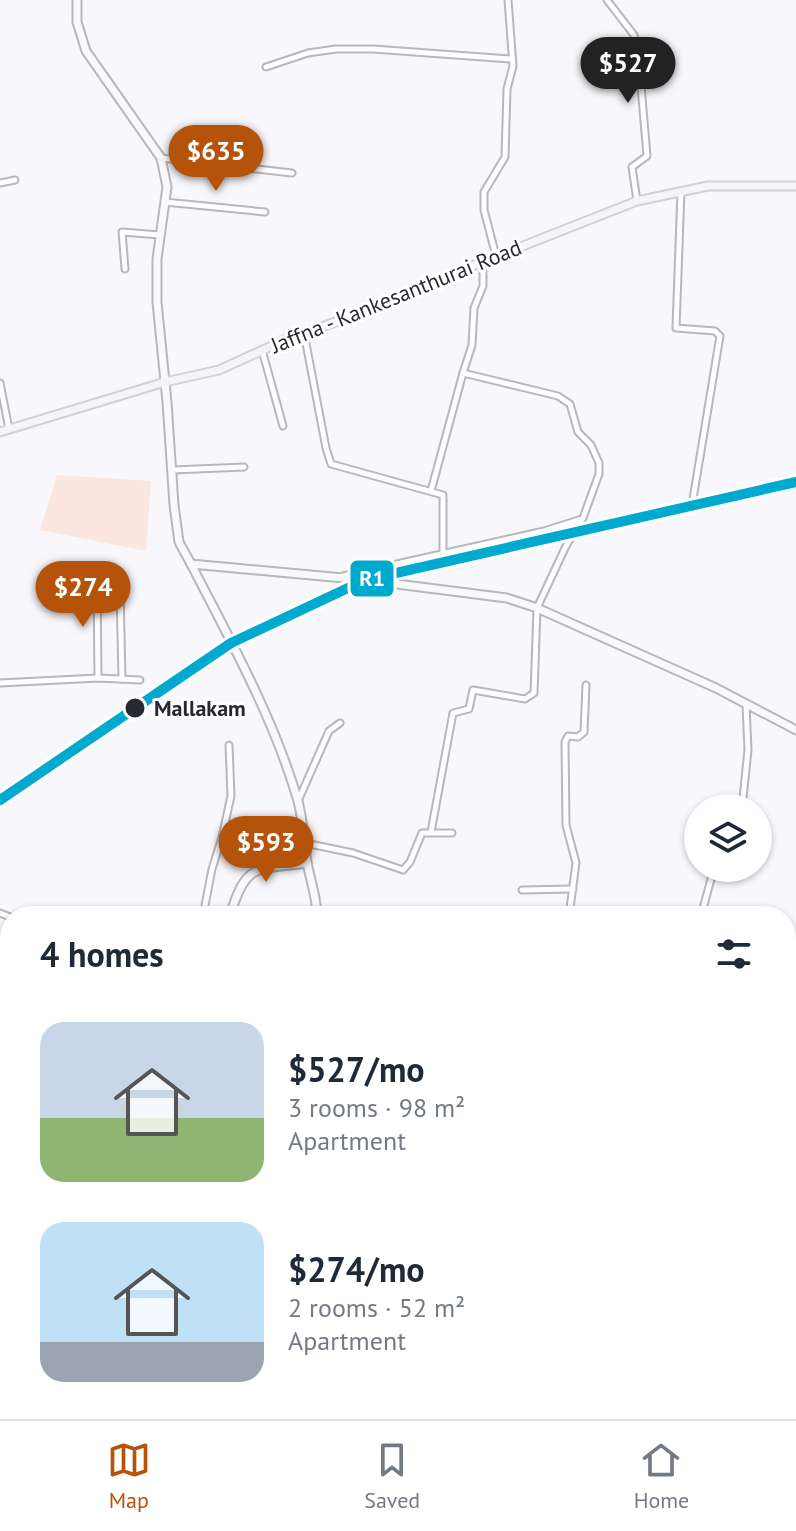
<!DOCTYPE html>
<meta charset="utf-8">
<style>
body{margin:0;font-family:"PT Sans",sans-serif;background:#f2f2f3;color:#1f2937;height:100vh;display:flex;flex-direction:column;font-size:30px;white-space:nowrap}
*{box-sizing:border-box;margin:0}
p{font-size:26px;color:#747a83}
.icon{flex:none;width:44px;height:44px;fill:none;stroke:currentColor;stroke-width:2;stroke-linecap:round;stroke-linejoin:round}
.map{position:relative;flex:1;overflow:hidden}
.drawer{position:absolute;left:0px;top:906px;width:796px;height:514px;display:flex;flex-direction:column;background:#fff;border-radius:32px 32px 0 0;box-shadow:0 2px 6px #0004}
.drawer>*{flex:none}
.controls{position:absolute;left:684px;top:794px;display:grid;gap:16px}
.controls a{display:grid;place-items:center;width:88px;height:88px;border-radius:50%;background:#fff;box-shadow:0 2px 6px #0004;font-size:40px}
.price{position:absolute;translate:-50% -68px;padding:0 18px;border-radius:28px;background:#b45309;color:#fff;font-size:26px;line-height:52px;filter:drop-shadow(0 2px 4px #0008)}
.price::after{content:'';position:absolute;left:50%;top:48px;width:24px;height:18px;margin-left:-12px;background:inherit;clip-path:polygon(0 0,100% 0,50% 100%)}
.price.current{background:#222;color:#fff}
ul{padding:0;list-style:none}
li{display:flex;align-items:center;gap:24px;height:200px;padding:0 40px}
li span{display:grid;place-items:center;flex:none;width:224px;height:160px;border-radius:24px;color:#555}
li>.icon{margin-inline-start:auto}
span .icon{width:96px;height:96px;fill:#fffc;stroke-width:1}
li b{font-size:34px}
h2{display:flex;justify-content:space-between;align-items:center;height:96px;padding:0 40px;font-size:34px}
.tab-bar{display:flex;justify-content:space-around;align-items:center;height:112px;border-top:2px solid #e0e1e3;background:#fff;font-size:22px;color:#747a83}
.tab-bar a{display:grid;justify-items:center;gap:4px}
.tab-bar .current{color:#b45309}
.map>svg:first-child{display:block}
.green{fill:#fbe7df}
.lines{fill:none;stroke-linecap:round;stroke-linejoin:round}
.street-casing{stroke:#b7b7bc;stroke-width:9}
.secondary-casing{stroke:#b7b7bc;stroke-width:11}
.primary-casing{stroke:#d2d2d5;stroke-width:11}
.street{stroke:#fefeff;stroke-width:5}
.secondary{stroke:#f9f9fc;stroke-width:7}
.primary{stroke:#f4f4f9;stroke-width:7}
.rail-1-casing{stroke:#fff;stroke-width:16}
.rail-1{stroke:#00a9ce;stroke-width:10}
.stop-dot{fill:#28282f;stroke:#fff;stroke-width:3}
.labels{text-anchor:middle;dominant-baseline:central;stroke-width:6;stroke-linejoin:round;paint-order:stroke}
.street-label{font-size:22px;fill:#28282f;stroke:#fff}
.stop-label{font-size:22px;font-weight:bold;fill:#28282f;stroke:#fff;text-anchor:start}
.line-badge{stroke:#fff;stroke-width:3}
.badge-label{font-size:22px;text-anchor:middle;font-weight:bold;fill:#fff}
</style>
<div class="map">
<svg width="796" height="1419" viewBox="0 0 796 1419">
<rect width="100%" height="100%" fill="#f8f8fc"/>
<polygon class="green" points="57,475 151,481 146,551 40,530"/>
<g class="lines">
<defs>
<g id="street">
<polyline points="607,0 634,35 638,51 647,156 632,167 637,201"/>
<polyline points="266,67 308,53 336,49 373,49 511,59"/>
<polyline points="161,158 292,173"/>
<polyline points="0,183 15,180"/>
<polyline points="681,191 676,328 715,331 720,336 692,505"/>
<polyline points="165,202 265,212"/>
<polyline points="496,256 484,210 484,192 505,157 507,89 513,66 508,0"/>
<polyline points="125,269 122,232 160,235"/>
<polyline points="304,333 326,448 331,464 443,495 443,553"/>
<polyline points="262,350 283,426"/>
<polyline points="0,383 9,429"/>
<polyline points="173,470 244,467"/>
<polyline points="431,491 463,373"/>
<polyline points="343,576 544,531 582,519"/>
<polyline points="97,580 98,678"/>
<polyline points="120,591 122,679"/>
<polyline points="0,683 98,678 140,680"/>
<polyline points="298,801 329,731 340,723"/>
<polyline points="742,808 748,750 746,705"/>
<polyline points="431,832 453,713 469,709 473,690 525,699 534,693 537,608 566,546 583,518 599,474 599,463 591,445 578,432 570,404 558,396 463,373 472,345 474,308 483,286 483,262"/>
<polyline points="305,843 353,853 403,870 410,862 422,833 452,833"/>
<polyline points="522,890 573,889"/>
<polyline points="0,913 10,917"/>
<polyline points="203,916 212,869 222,837 231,796 229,745"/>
<polyline points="569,916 576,863 566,825 565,742 568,736 578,737 584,732 586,685"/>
<polyline points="701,916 714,868"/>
<polyline points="0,993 10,994"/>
<polyline points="786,1143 796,1142"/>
<polyline points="0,1170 10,1171"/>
<polyline points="284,1410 292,1419"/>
<polyline points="361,1419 365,1410"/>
<polyline points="700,1419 702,1410"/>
</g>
<g id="secondary">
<polyline points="77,0 77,22 86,51 161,158 167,187 157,259 157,302 167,402 174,505 179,542 191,564 365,580 507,598 537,608 716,688 796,730"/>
<path d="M 191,564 C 231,642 273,716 298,801 C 303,820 304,841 307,862 C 310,880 317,897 317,916"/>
<path d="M 230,916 C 246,861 257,870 307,863"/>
<polyline points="786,1287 796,1291"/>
<polyline points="0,1326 10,1327"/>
<polyline points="786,1351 796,1354"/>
</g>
<polyline id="primary" points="0,432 165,382 219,370 287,339 401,299 444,277 637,201 708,186 796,186"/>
</defs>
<use href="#street" class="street-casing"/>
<use href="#secondary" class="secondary-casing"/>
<use href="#primary" class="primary-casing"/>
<use href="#street" class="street"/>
<use href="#secondary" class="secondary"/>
<use href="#primary" class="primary"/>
<defs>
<polyline id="rail-1" points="0,800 231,643 365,580 796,482"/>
</defs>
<use href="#rail-1" class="rail-1-casing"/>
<use href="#rail-1" class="rail-1"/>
</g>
<circle class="stop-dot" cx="135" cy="708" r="11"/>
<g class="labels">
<g class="street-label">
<text transform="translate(396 296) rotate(-22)">Jaffna - Kankesanthurai Road</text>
</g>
<g class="stop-label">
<text x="154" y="708">Mallakam</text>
</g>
</g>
<rect class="line-badge" x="349" y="559" width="46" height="39" rx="8" fill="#00a9ce"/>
<g class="badge-label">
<text x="372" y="586">R1</text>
</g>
</svg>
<div class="controls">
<a><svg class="icon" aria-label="layers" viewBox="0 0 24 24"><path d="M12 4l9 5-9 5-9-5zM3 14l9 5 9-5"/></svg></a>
</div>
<b class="price current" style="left:628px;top:105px">$527</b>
<b class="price" style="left:216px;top:193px">$635</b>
<b class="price" style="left:83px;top:629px">$274</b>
<b class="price" style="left:266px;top:884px">$593</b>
<section class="drawer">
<h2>4 homes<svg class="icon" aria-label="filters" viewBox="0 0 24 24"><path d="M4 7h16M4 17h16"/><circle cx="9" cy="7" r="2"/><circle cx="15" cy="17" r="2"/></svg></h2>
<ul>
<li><span style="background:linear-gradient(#c9d6e8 60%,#8fb573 0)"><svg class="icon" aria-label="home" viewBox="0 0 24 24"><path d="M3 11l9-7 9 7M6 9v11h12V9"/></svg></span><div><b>$527/mo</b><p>3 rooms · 98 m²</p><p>Apartment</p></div></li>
<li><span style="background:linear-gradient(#bfe0f5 75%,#9aa5b1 0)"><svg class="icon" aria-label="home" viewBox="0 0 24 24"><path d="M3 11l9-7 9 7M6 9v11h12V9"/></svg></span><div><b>$274/mo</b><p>2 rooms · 52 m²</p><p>Apartment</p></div></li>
</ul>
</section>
</div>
<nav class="tab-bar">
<a class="current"><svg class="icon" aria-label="map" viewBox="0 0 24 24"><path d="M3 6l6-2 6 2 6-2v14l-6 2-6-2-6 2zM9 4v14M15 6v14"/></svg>Map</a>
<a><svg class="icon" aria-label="saved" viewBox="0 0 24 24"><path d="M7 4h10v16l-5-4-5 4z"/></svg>Saved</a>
<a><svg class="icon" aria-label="home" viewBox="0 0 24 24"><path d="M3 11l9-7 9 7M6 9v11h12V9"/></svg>Home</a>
</nav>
